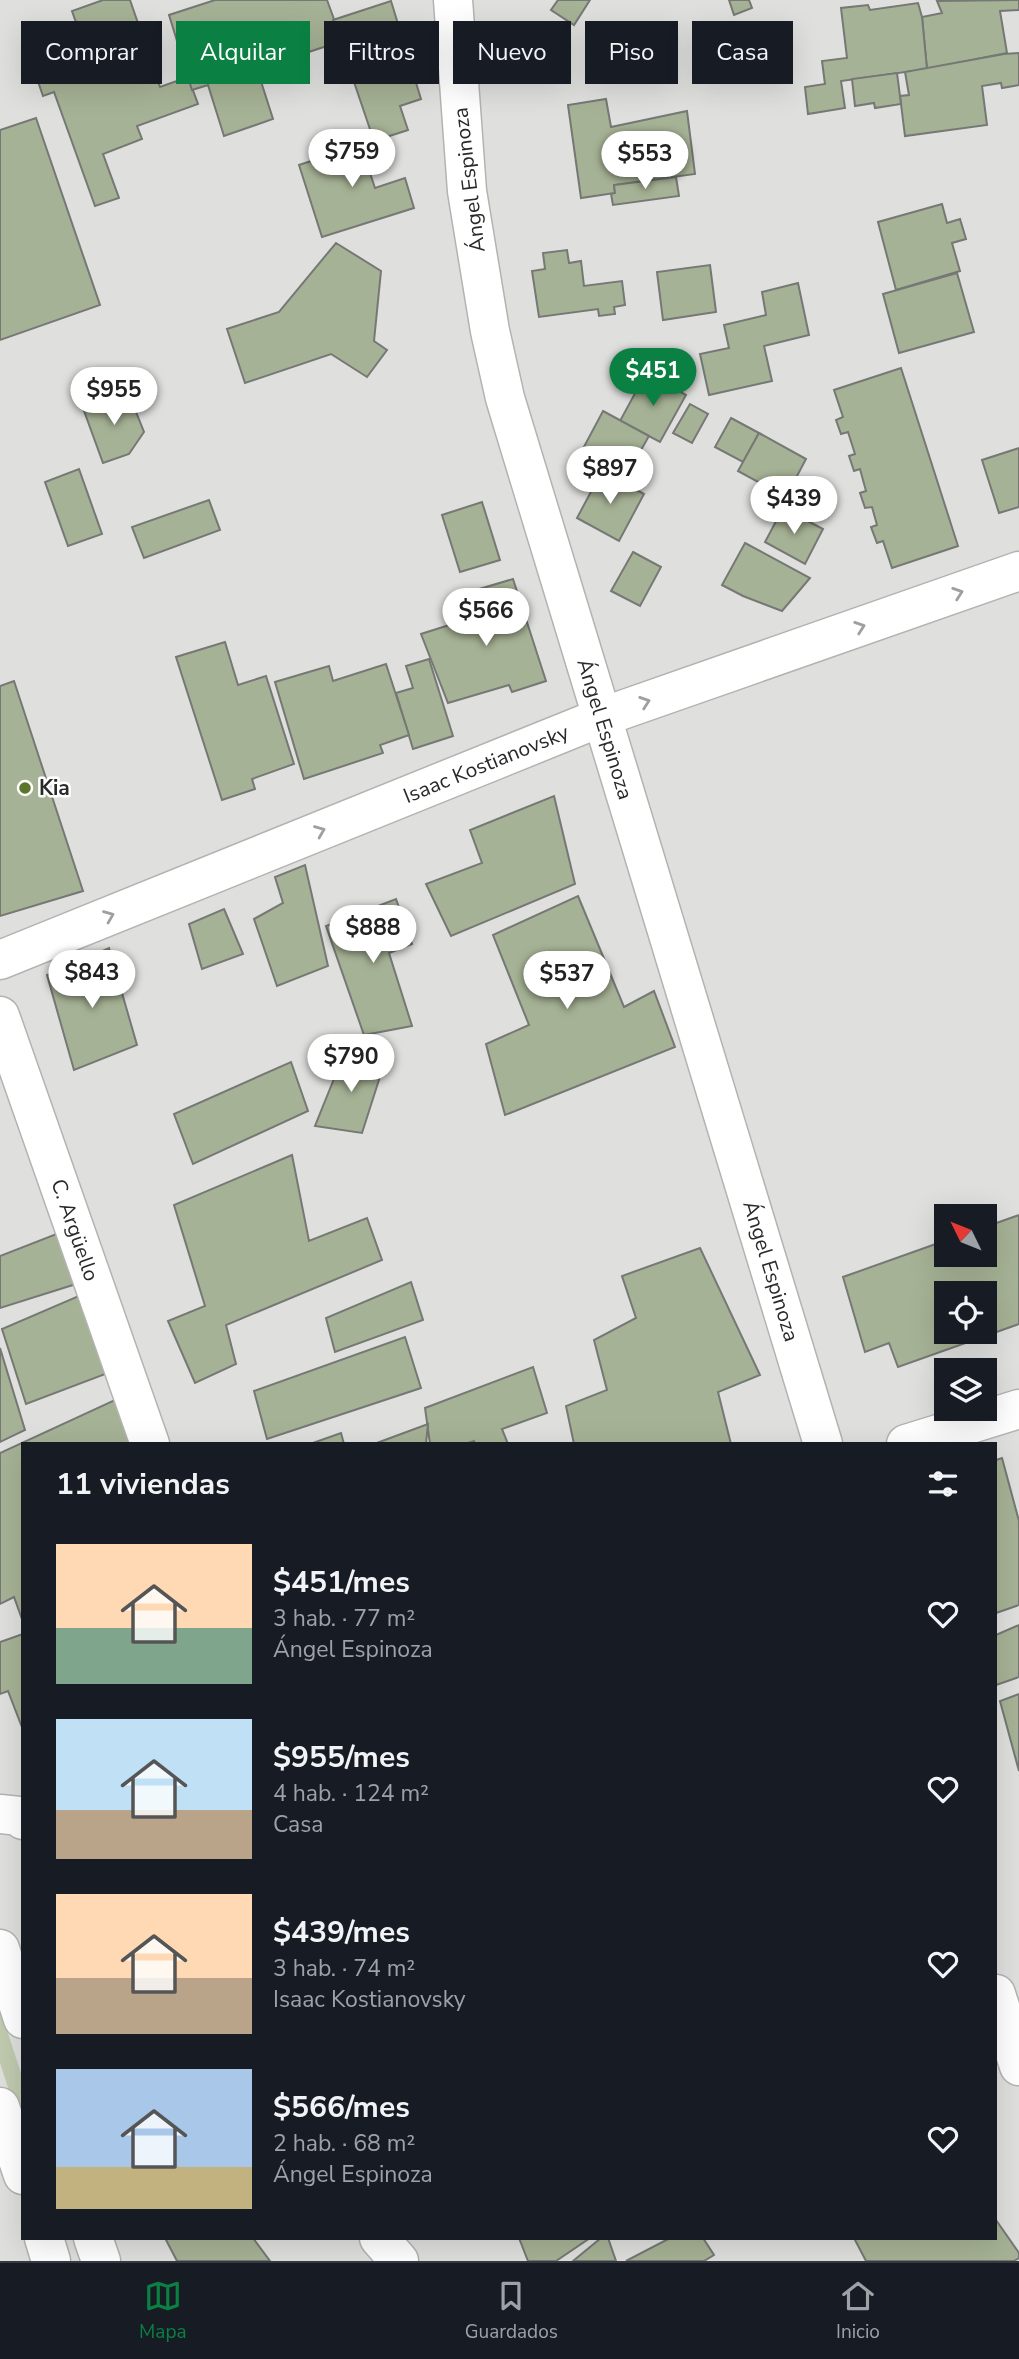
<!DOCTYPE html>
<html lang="es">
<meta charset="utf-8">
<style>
body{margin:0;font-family:"Nunito Sans",sans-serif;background:#20242c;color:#f1f3f6;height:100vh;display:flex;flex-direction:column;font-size:26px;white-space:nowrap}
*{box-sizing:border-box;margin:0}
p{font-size:23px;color:#9ea1a6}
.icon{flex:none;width:38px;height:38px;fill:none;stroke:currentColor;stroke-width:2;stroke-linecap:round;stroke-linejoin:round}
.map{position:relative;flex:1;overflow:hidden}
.panel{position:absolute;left:21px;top:1442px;width:976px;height:798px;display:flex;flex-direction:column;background:#171b24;border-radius:0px;box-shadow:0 7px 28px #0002}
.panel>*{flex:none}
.guide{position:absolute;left:21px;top:21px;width:978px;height:63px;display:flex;gap:14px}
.needle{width:46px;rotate:313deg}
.fabs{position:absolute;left:934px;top:1204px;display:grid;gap:14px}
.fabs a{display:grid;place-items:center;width:63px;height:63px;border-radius:0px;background:#171b24;box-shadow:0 7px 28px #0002;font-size:35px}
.price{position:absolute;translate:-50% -60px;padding:0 16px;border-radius:24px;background:#fff;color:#222;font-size:23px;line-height:46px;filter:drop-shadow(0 2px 4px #0008)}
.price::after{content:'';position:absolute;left:50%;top:42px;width:21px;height:16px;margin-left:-10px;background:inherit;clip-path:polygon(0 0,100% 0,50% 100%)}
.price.selected{background:#0b8043;color:#fff}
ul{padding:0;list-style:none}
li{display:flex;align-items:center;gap:21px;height:175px;padding:0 35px}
li span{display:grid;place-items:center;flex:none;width:196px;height:140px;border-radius:0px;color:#555}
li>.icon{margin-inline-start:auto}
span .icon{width:84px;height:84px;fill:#fffc;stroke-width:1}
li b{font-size:30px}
h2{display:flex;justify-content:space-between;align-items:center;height:84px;padding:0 35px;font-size:30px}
.chip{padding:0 24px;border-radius:0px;background:#171b24;box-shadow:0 7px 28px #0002;font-size:24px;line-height:63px}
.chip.selected{background:#0b8043;color:#fff}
.menu{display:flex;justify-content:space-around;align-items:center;height:98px;border-top:2px solid #363941;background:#171b24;font-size:19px;color:#9ea1a6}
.menu a{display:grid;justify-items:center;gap:4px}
.menu .selected{color:#0b8043}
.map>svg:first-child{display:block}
.green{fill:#bfcaaf}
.building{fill:#a6b295;stroke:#767875;stroke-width:2;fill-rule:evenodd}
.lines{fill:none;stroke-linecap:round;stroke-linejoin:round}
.street-casing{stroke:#b3b4b1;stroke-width:41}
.secondary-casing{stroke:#b3b4b1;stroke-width:41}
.highway-casing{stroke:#b3b4b1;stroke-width:41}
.street{stroke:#fff;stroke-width:38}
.secondary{stroke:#fff;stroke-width:38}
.highway{stroke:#fff;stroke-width:38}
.oneway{stroke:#9f9f9e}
.poi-dot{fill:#5c7629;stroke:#fff;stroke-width:2.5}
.labels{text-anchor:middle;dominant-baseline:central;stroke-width:5;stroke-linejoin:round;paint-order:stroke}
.street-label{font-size:21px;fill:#292928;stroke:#fff}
.poi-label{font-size:21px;font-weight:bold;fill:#292928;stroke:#fff;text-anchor:start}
</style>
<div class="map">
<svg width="1019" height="2261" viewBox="0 0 1019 2261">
<rect width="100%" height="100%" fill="#dfe0dd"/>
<polygon class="green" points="0,2009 23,2079 23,2133 0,2063"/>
<g class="building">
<polygon points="103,0 130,0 160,87 188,77 198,104 137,126 142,139 103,154 119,198 95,206 54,92 43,96 33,67 85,48 72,11"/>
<polygon points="215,0 327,0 342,41 257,69 273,119 224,136 208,85 192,90 169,15"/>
<polygon points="558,0 590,0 574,25 551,10"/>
<polygon points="729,0 749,0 752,8 734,15"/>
<polygon points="1019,0 1019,10 1000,11 1007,53 927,69 922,17 942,13 937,1"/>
<polygon points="391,1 421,99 400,106 408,130 374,141 333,20"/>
<polygon points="918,3 922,17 927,69 841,81 845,108 808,114 805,87 825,84 822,61 847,58 841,8 868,5 870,10"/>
<polygon points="1019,53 1019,85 1002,88 1001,83 982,86 987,125 905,136 900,96 909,95 905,72 1004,54"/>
<polygon points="897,73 901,104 875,108 874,103 855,106 852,79"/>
<polygon points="606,99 611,127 687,111 695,174 614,185 615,193 581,198 568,105"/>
<polygon points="36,118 100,305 0,340 0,130"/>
<polygon points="379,139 388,167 370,173 375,188 405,178 414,208 322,237 299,165"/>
<polygon points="676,177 679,196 613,205 611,194 615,193 614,185"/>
<polygon points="942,204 947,223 960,219 966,239 952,243 960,271 896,290 878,222"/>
<polygon points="336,243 381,271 374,341 387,350 367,377 331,354 245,383 227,329 279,312"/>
<polygon points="567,250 569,263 581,261 584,286 622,281 625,305 614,307 615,314 599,316 598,309 539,317 532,271 545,269 543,253"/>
<polygon points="710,265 716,312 663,320 657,272"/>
<polygon points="957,273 974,332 899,353 883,294"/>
<polygon points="798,283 809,335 764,346 772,381 709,395 700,354 729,348 724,325 766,315 762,292"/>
<polygon points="901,368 958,546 892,568 883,541 877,543 871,527 877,525 872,507 865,508 860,493 866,491 860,469 854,471 849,456 855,454 848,432 841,434 836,420 843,417 834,390"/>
<polygon points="646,373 686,395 660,442 620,421"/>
<polygon points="128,392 144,432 129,454 103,463 83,408"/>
<polygon points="690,404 708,414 692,443 673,433"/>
<polygon points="603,411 649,436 623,482 578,458"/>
<polygon points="731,418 759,433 743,462 715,447"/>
<polygon points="759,433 806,459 786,497 738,471"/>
<polygon points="1019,448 1019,507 999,513 982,460"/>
<polygon points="79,469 102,534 68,546 45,482"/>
<polygon points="602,471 644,494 619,541 577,518"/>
<polygon points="209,500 220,530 144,558 132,527"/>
<polygon points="482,502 500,560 460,572 442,515"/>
<polygon points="783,508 823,529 805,564 765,542"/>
<polygon points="745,543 810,578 782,611 743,596 722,585"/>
<polygon points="633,552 661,567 640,606 611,591"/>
<polygon points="513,579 546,681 512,692 509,685 448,703 421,634 484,614 476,590"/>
<polygon points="225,642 238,685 266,676 294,764 252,779 255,789 222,800 176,657"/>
<polygon points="429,659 453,736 413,749 396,693 413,688 406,666"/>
<polygon points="386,664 409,735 380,745 383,753 304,779 275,682 329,666 333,681"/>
<polygon points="14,681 83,891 0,916 0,686"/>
<polygon points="554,796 575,884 451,936 426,884 482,863 470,830"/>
<polygon points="305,865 328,966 277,986 254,919 283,903 275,877"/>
<polygon points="578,896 624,1007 654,991 675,1047 505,1115 486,1044 529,1025 493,935"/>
<polygon points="396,899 412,944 389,953 412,1026 364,1035 326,926"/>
<polygon points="224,909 243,954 202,969 189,924"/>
<polygon points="109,948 137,1045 74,1070 47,975"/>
<polygon points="344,1054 385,1061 362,1133 315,1126"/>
<polygon points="291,1062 308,1111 193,1164 174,1114"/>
<polygon points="292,1155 309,1241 367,1218 382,1260 226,1325 236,1364 195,1383 168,1321 205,1306 174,1205"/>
<path d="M 1019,1215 L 1019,1324 L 898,1367 L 889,1343 L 865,1352 L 843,1277 L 947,1240 L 947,1255 L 985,1255 L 985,1227 ZM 947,1293 L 985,1293 L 985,1332 L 947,1332 Z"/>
<polygon points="59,1233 76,1284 0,1308 0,1256"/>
<polygon points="700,1248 760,1375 718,1392 731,1444 574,1444 566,1406 607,1390 594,1340 636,1318 622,1276"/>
<polygon points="411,1282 423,1320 335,1352 326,1318"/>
<polygon points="81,1295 108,1373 26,1404 2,1329"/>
<polygon points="405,1337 421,1388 267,1439 254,1391"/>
<polygon points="0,1348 25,1430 0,1442"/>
<polygon points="533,1367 547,1413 502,1429 508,1444 475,1444 474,1441 465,1444 430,1444 425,1408"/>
<polygon points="117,1399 133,1444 23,1444 23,1622 14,1597 0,1604 0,1453"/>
<polygon points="428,1424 426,1444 374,1444"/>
<polygon points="341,1433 344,1444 310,1444"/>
<polygon points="1002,1458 1019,1521 1019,1605 996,1613 996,1460"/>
<polygon points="1019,1625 1019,1677 996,1685 996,1635"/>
<polygon points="23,1634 23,1730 8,1691 0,1694 0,1642"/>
<polygon points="1019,1694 1019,1771 1000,1701"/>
<polygon points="996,2220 1019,2253 1019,2258 1014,2261 866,2261 854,2238 996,2238"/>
<polygon points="165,2238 253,2238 270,2261 177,2261"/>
<polygon points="519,2238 590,2238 556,2261 528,2261"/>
<polygon points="601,2238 608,2238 616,2261 573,2261"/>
<polygon points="670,2238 703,2238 714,2255 704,2261 626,2261"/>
</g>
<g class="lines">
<defs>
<g id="street">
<polyline points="453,0 467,191 490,331 505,398 602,717"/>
<polyline points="906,1444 1019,1409"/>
</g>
<g id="secondary">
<polyline points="602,717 823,1444"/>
<polyline points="0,960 602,717 1019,571"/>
<polyline points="0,1016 150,1444"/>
<polyline points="0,1814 19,1816 23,1820"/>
<polyline points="996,1994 1019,2066"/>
<polyline points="379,2238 399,2261"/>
</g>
<g id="highway">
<polyline points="0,1949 23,2019"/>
<polyline points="0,2107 23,2175"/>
<polyline points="44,2238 51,2261"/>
<polyline points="93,2238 101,2261"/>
</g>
</defs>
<use href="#street" class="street-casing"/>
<use href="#secondary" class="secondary-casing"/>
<use href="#highway" class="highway-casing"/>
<use href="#street" class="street"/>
<use href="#secondary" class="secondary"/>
<use href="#highway" class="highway"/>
</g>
<defs><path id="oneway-chevron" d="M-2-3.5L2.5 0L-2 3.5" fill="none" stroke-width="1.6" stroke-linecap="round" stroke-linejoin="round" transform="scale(1.75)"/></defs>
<g class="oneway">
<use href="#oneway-chevron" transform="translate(958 593) rotate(-19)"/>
<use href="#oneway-chevron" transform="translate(860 627) rotate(-19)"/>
<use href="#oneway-chevron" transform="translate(645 702) rotate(-19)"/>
<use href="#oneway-chevron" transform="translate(320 831) rotate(-22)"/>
<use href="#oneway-chevron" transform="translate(109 916) rotate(-22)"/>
</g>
<circle class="poi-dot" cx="25" cy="788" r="7"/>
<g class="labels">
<g class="street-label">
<text transform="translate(469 180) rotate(-97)">Ángel Espinoza</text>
<text transform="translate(605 729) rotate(73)">Ángel Espinoza</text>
<text transform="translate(486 764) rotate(-22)">Isaac Kostianovsky</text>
<text transform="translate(75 1230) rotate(71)">C. Argüello</text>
<text transform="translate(771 1271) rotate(73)">Ángel Espinoza</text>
</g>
<g class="poi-label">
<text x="39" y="788">Kia</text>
</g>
</g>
</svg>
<div class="fabs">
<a><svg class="needle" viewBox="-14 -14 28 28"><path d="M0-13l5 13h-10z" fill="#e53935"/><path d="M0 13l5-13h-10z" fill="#9ea1a6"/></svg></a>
<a><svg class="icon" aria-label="locate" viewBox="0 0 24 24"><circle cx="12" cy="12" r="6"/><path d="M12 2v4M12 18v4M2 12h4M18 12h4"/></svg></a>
<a><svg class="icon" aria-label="layers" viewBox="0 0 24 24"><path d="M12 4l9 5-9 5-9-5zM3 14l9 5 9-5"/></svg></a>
</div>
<b class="price" style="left:352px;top:189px">$759</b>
<b class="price" style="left:645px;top:191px">$553</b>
<b class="price selected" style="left:653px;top:408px">$451</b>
<b class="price" style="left:114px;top:427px">$955</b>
<b class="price" style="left:610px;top:506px">$897</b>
<b class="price" style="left:794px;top:536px">$439</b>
<b class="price" style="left:486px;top:648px">$566</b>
<b class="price" style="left:373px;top:965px">$888</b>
<b class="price" style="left:92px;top:1010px">$843</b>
<b class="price" style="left:567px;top:1011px">$537</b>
<b class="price" style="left:351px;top:1094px">$790</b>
<div class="guide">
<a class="chip">Comprar</a>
<a class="chip selected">Alquilar</a>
<a class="chip">Filtros</a>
<a class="chip">Nuevo</a>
<a class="chip">Piso</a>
<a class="chip">Casa</a>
</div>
<section class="panel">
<h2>11 viviendas<svg class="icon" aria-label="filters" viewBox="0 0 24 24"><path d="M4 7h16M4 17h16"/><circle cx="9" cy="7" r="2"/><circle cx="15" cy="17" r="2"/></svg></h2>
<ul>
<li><span style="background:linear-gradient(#ffd9b3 60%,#7fa58c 0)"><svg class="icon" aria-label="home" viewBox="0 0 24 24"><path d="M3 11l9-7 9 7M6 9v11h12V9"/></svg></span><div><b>$451/mes</b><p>3 hab. · 77 m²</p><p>Ángel Espinoza</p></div><svg class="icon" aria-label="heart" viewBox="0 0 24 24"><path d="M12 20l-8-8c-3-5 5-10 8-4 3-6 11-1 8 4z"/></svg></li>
<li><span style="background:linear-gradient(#bfe0f5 65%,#b9a48a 0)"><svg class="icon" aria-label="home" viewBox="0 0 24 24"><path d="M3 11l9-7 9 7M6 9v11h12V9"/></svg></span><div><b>$955/mes</b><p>4 hab. · 124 m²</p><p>Casa</p></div><svg class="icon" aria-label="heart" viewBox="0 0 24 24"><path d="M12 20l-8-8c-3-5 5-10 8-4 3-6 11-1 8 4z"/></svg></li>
<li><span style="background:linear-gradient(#ffd9b3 60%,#b9a48a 0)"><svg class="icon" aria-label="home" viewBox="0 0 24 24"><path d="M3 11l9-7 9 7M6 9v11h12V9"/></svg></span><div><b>$439/mes</b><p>3 hab. · 74 m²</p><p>Isaac Kostianovsky</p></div><svg class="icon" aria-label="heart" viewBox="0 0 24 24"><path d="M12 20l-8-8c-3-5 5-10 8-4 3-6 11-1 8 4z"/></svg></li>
<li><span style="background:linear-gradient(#a9c7e8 70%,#c2b280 0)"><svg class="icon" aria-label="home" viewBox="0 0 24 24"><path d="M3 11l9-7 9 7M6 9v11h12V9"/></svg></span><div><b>$566/mes</b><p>2 hab. · 68 m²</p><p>Ángel Espinoza</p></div><svg class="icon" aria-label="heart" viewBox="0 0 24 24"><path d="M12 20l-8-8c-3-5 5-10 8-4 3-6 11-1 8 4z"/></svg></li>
</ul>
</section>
</div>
<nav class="menu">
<a class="selected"><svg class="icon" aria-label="map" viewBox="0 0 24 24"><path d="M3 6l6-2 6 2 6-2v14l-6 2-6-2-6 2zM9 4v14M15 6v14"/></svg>Mapa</a>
<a><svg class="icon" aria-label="saved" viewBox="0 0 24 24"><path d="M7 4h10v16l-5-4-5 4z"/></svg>Guardados</a>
<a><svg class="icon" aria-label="home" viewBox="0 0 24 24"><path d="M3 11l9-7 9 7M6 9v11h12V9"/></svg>Inicio</a>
</nav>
